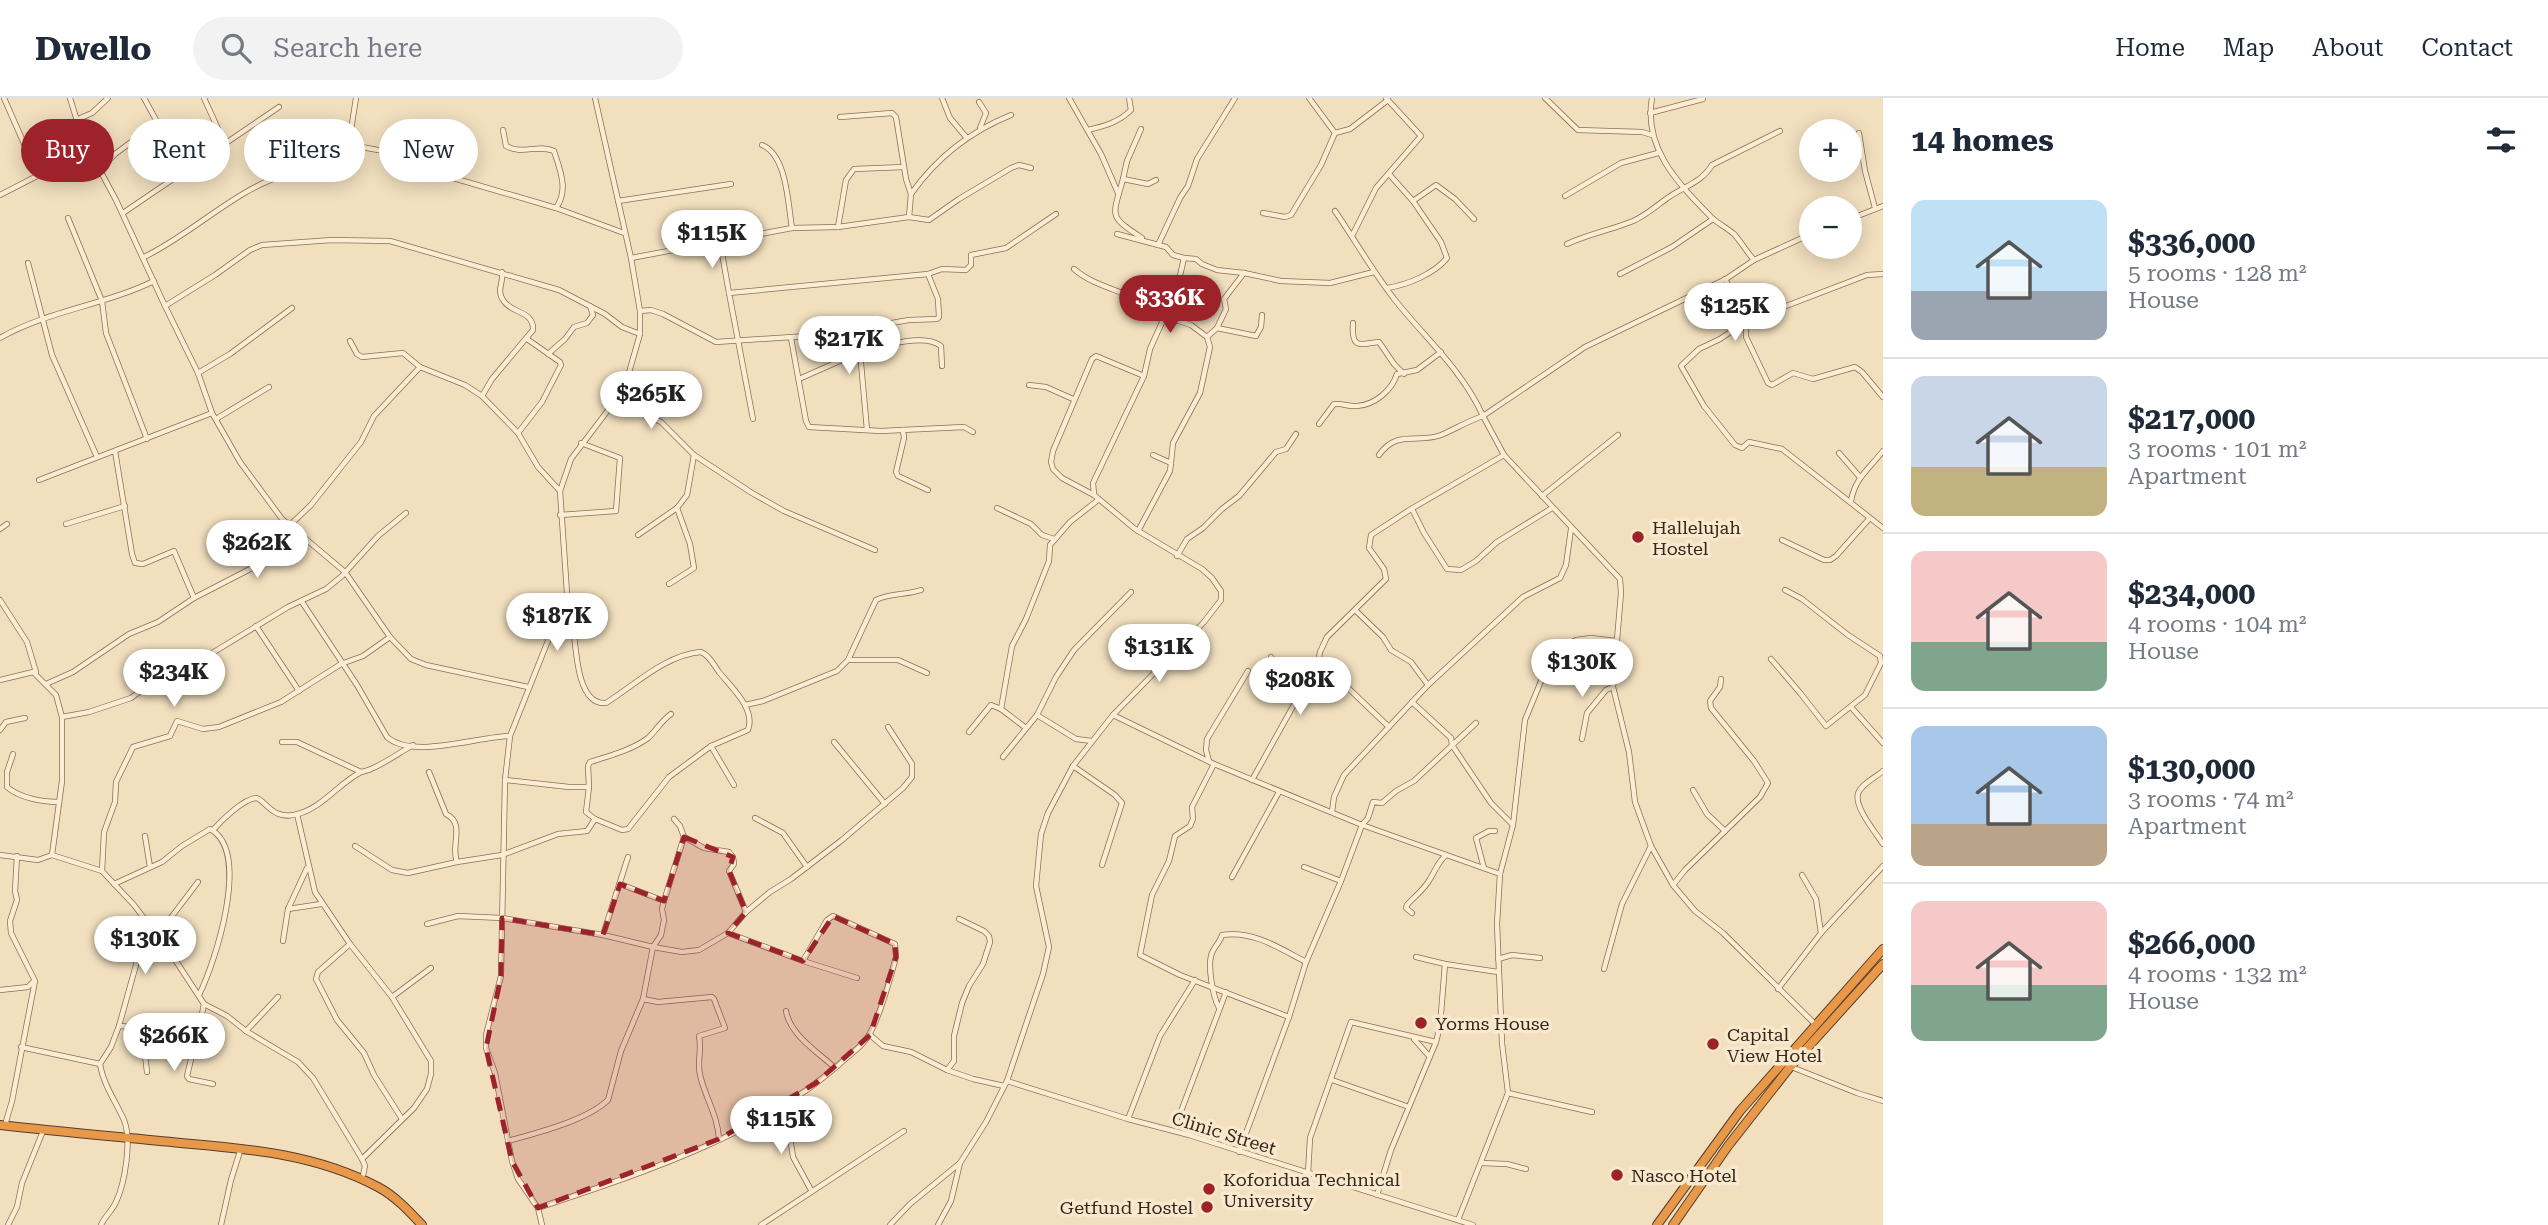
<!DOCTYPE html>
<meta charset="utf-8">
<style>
body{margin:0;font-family:"Roboto Serif",serif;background:#f2f2f3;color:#1f2937;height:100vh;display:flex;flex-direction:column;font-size:26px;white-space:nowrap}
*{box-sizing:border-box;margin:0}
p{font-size:23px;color:#747a83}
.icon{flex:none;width:38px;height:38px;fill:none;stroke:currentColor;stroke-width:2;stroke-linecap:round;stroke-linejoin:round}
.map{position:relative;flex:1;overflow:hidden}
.drawer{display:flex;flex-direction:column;background:#fff;width:665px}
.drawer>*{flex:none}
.hud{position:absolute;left:21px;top:21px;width:665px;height:63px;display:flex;gap:14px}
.controls{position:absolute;left:1799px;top:21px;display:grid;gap:14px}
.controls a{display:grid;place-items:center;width:63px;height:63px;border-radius:50%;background:#fff;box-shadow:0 4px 18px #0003;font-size:35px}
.price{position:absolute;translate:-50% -60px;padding:0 16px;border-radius:24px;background:#fff;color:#222;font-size:23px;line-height:46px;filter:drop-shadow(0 2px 4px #0008)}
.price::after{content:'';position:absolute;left:50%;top:42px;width:21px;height:16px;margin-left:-10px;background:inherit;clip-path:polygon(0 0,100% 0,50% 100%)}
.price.selected{background:#9d222a;color:#fff}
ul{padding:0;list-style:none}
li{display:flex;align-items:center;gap:21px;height:175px;padding:0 28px}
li+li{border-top:2px solid #e0e1e3}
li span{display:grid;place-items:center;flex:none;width:196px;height:140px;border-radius:14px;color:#555}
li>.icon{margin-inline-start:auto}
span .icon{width:84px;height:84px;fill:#fffc;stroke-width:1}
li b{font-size:30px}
h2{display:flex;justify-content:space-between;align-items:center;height:84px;padding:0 28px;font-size:30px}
.pill{padding:0 24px;border-radius:32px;background:#fff;box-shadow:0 4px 18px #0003;font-size:24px;line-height:63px}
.pill.selected{background:#9d222a;color:#fff}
header{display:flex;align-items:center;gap:42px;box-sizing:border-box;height:98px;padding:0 35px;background:#fff;border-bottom:2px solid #e0e1e3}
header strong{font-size:33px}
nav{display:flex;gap:38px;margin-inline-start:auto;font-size:24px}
.search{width:490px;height:63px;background:#f2f2f3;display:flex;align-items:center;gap:18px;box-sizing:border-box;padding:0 24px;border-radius:38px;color:#747a83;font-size:26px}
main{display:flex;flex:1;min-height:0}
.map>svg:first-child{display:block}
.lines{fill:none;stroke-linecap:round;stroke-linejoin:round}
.street-casing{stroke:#8a6f56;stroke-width:6}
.highway-casing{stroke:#573d2b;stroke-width:10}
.street{stroke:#fbecd2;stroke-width:4.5}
.highway{stroke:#e79848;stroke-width:8}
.marked{fill:#9d222a;fill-opacity:0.2;stroke:#9d222a;stroke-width:5;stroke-dasharray:14 9;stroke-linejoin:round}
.poi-dot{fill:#9d222a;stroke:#f8e9ce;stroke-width:2.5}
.labels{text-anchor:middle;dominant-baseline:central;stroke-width:7;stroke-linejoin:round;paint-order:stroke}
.poi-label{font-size:18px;fill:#38281b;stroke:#f8e9ce;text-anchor:start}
.street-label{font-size:18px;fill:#38281b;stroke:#f8e9ce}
</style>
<header>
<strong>Dwello</strong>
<div class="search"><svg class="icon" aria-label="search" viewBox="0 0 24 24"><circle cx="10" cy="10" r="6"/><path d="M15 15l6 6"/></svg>Search here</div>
<nav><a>Home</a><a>Map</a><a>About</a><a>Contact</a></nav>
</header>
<main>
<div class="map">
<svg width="1883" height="1127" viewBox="0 0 1883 1127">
<rect width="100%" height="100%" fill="#f1dfbe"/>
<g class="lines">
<defs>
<g id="street">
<polyline points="4,0 29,57 40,76"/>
<polyline points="70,0 82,39 116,102 165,208 198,275 212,315 240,364 282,421 345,474 390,539 411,561 426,567 528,589"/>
<polyline points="144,0 184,73"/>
<polyline points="204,0 224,44"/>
<polyline points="942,0 950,20 966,39"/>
<polyline points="1069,0 1101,56 1118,95"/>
<polyline points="1545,0 1578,32 1642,34 1652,37"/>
<path d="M 1652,0 C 1643,51 1679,86 1712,120 C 1719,126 1727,130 1734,136 C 1741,144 1747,154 1754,162"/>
<polyline points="979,4 986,15 980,30"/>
<polyline points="1650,15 1703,1"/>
<polyline points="840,19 892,15 896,19 906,81 911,96 909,119"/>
<polyline points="76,22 92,15 108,0"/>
<path d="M 503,32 L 506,48 C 522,57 538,46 554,53 C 560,72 569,92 556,110"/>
<path d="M 1088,32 C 1105,28 1119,24 1131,12 L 1129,0"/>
<polyline points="1335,35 1350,31 1388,2"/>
<polyline points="1859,35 1865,73 1875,110"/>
<polyline points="312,40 378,52 437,55 440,73 450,79 556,110 624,135"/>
<polyline points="349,45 356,0"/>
<path d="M 762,47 C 787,57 788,106 792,130"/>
<polyline points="101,71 115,56 157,25"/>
<polyline points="1389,76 1413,103"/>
<polyline points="1123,81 1127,63 1141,31"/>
<path d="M 911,96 C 937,59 969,34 1011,17"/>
<polyline points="0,97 68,62 88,49"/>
<polyline points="1565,98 1621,65 1658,55"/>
<polyline points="618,103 731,86"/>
<path d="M 1335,113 C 1355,142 1373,174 1395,202 C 1425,240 1463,273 1483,318 C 1468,323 1455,331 1441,337 C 1417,346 1397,331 1379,357"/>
<polyline points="123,115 279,9"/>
<polyline points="1263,115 1285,119 1291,117 1321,67 1335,35 1309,0"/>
<polyline points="68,120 102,203 106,235 147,341"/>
<polyline points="1850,121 1883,108"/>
<polyline points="838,129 846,82 854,71 904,69"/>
<polyline points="1811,136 1754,162 1726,181 1585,249 1483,318 1504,357 1620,481 1621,495 1613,589 1629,654 1635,704 1651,748 1673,787 1695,813 1723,835 1815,926"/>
<polyline points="1352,138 1376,90 1421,38 1386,0"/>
<path d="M 1142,140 C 1107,117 1113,119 1123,81 L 1148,86 L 1156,82"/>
<polyline points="720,144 729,195"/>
<path d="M 1567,146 C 1589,136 1611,132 1633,123 C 1647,117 1657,107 1669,99 C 1685,88 1702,84 1712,67 L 1780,33"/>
<polyline points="1158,147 1180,100 1188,88 1197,61 1235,0"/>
<path d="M 144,159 C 194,135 236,90 290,75"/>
<polyline points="631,160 792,130 838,129 909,119 929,122 959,101 1011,70 1019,67 1031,70"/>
<polyline points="1184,160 1196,161 1202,166 1217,172 1244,175 1281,183 1330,185 1374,174"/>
<polyline points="28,165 52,257 97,359"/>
<path d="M 1074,171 C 1100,194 1144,194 1164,222 L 1179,223 L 1191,227 L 1207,239 L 1210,249 L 1200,295 L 1173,345 L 1171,365"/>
<polyline points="1620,176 1672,149 1713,121"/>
<polyline points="1883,176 1867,177 1747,223 1720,241 1699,251 1681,268 1704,308 1735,347 1742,350 1749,344 1782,351 1883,430"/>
<polyline points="1725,181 1746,223 1746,239 1768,285 1772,287 1793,275 1813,281 1855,269 1862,274 1883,299"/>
<path d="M 1387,190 C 1407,187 1434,176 1447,160 L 1441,144 L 1413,103 L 1436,87 L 1455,101 L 1474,121"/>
<polyline points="165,208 215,177 250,152 262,147 332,142 390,143 559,192 605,216 622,229 640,236"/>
<polyline points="640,213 651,212 663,216 716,244 823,237 909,222 937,221 939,219 938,201 928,176"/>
<path d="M 1353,225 C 1351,254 1362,245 1379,244 L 1394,266 L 1404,276"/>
<polyline points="1217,230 1226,211 1224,201 1244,175"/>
<polyline points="1207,239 1217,230 1256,238 1261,229 1262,217"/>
<path d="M 0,240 C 47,213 105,207 154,183"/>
<polyline points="791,240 806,323 809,329 881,333 964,329 973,334"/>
<polyline points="350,243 357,256 362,259 403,255 420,269 465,287 482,298 518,335 538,369 560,393"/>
<path d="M 860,254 C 880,249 923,234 941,248 L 942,268"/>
<polyline points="548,256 565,241 574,229 587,225 593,217 590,208"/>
<polyline points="198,275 230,256 292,210"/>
<polyline points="1144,278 1096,258 1092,261 1053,353 1051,364 1053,371 1062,380 1094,397 1135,431 1202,471 1212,480 1221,493 1221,502 1204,524 1113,617 1214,666 1362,727 1368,720 1373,704 1382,705 1396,693 1414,683 1476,625"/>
<polyline points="799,281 860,254 867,332"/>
<polyline points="1029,287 1046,289 1073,301"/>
<path d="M 482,298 L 492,281 L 533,232 C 534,212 511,216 503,202 C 496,192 504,184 502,174"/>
<polyline points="615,303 661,324 694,357 752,395 784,413 875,452"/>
<polyline points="216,321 269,289"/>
<polyline points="753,321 729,195 928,176 942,171 966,172 971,167 971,157 1006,150 1056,116"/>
<path d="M 1319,326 L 1334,306 C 1342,305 1349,309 1357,308 C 1375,307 1392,292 1397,276 L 1417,272 L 1441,254"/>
<polyline points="903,332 904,340 896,374 898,378 928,392"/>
<polyline points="518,335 542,304 561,267 560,264 527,241"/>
<polyline points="115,353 132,456 135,465 143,466 174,453 194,500"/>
<polyline points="1839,355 1859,378"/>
<polyline points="39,382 212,315"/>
<polyline points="1094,396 1093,385 1144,278 1150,251 1177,191 1184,160 1173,157 1166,149 1117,136"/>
<polyline points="1542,398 1618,337"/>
<path d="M 1851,403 C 1855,380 1869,371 1883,353"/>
<polyline points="997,410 1031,426 1042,437 1054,441"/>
<polyline points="1412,411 1424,435 1447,471 1461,472 1476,463 1497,444 1552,410"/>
<polyline points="560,417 616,413 620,360 581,345"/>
<polyline points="66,426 125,408"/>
<polyline points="289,428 311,407 361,344 374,318 420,269"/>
<polyline points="0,431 7,426"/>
<polyline points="1138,433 1170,373 1171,365 1153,357"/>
<polyline points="638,437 677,410 687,397 694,357"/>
<polyline points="1782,442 1824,462 1830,462 1836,458 1869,421"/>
<polyline points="1177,458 1187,441 1203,430 1222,411 1239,398 1276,354 1286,351 1296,336"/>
<polyline points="669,486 694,470 690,446 677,410"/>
<polyline points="0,502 27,544 36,574"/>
<path d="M 302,504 L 357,587 L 387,639 C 413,662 479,638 510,638"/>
<path d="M 564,506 L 570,509 L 572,517 C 576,540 574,608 606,605 C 635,587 665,557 701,554 C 710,558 713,566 719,574 C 731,589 756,611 748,632 L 711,648 L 734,687"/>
<polyline points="1355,512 1383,539 1391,552 1411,564 1428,587"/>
<polyline points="256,528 299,593"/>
<polyline points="1771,561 1801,596 1826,628 1865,597 1881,565 1880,558 1848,537 1802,501 1785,492"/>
<polyline points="849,562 898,562 927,575"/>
<polyline points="0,582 33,574 56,597 62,619 62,683 52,757 102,773 134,807 172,857 204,906 227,918 246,933 298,964 313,980 362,1061 365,1068 362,1082"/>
<polyline points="46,586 73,574 129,536 158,524 194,500 254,469 285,449 297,434"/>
<polyline points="1412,604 1451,640 1452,647 1491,705 1512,726"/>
<path d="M 745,607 L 763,603 L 837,573 L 848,562 L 876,502 C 889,495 907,497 921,492"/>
<polyline points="1851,609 1883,645"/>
<polyline points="1001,611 1012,548 1026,521 1049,463 1050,447 1070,424 1098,402"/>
<polyline points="1037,617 1076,641 1092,643"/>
<polyline points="62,619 89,614 131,600 147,588 204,560 288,509 326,491 342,478 378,438 406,415"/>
<polyline points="1389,629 1324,567 1319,559 1320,554 1327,539 1386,481 1384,471 1369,450 1371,437 1411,411 1504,357"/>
<polyline points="0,632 6,624 25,620"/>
<polyline points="969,634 991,607 1001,611 1026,630"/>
<polyline points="1582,641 1587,615 1606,592 1613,589"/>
<polyline points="282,644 297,644 361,674"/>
<polyline points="834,644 885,706"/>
<path d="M 13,656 L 7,674 L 7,689 C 20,700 42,704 59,704"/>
<polyline points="1003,659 1037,617 1056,579 1074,552 1131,494"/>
<polyline points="1209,663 1206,652 1207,641 1248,573"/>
<polyline points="1214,666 1192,709 1193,721 1190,728 1175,738 1169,763 1152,797 1140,857 1180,877 1289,919"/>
<polyline points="1073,668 1115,697 1122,705 1102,767"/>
<path d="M 1883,673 C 1876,679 1860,687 1858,696 C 1854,709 1876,735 1883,746"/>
<path d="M 429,674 L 446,716 C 466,726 450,747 457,764"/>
<path d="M 505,682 L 569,689 L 589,689 L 588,668 L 590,664 C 609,658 632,652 648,640 C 656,633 661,623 671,616"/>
<polyline points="1252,682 1296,603 1293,589 1271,559"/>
<polyline points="1693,692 1707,716 1725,733"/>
<polyline points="1332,714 1334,699 1344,677 1428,587 1523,499 1560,480 1566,467 1571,431"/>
<polyline points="297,716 315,794 350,846 392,899 431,963 431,976 427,991 414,1010 362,1061"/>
<polyline points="755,720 783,735 807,769"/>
<polyline points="595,721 622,732 628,731 669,679 711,648"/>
<path d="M 213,732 C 221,723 243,701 256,700 C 264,700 272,724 298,716 C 323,709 338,686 361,674 C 362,674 369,672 371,671 C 385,665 399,655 413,647"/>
<polyline points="145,738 150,769"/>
<polyline points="684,739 704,750 729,754 733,759 734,766 729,773 746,814"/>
<polyline points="355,748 392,772 408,775 457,764 502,757 558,736 587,733 595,721 586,714 589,689"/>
<polyline points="0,757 38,762 52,757"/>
<polyline points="1304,769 1341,783"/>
<polyline points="1484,770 1476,740 1489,733 1495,733"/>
<polyline points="102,773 104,734 115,704 116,684 133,649 170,638 177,623 203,631 219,629 281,604 341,566 363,558 390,539"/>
<polyline points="1802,777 1816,801 1821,835"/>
<polyline points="1232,779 1279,694"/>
<path d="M 114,786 L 162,764 L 182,748 L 210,731 C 252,753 215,865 199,897"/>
<polyline points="620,786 664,803"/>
<polyline points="1673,787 1685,772 1760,699 1768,685 1754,663 1711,610 1710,603 1720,589 1721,581"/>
<polyline points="288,811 321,806"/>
<path d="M 1412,815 L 1406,810 L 1407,807 C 1415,798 1424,792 1430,781 C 1436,771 1438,764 1446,757"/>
<polyline points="427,826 458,818 502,820 603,837 653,849 682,854 699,852 728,835 746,814 770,794 791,781 842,742 903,690 912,679 912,666 888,629"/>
<polyline points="603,837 628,759"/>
<polyline points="157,838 198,784"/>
<polyline points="283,843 288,811 307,770"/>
<polyline points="350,846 318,874 316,881 337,922 364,955 374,977 402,1021"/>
<polyline points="1416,859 1445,866"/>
<polyline points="1498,861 1512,857 1540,860"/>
<polyline points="803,863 857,880"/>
<polyline points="1604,871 1622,806 1651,748"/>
<polyline points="1778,891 1821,835 1883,768"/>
<polyline points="0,892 28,889 34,883"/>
<polyline points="392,899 431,870"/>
<path d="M 643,901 L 658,904 L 712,899 L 714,901 L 725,930 L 699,938 C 702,951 697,964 700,977 C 705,999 718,1018 719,1041"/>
<path d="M 1219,910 C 1213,899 1208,870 1211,858 C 1213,849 1220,845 1222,837 C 1253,832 1279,850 1306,864"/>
<path d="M 786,913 C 790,937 818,954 835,970"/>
<polyline points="119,928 134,929 142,933 196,932 199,931 204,906"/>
<polyline points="198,932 187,978 189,981 213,986"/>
<polyline points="142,933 147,974"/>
<polyline points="246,933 278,899"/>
<polyline points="870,937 883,948 911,954 947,972 954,963 954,938 962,905 969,888 983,866 990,844 989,838 984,833 959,821"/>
<polyline points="1414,941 1429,958"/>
<polyline points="21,949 100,966"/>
<polyline points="1789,968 1857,995 1883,1003"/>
<polyline points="947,972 973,981 1004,988"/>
<polyline points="1332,982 1409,1009"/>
<polyline points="1007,983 1128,1021 1189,1037 1473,1127"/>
<polyline points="1508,995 1592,1014"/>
<polyline points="779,1010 788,1026 793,1059 811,1092"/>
<polyline points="1128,1021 1160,938 1195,882"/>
<polyline points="5,1027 12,1003 35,883 11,835 10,823 17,802 15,793 17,758"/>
<polyline points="1189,1036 1180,1016 1226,894"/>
<polyline points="791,1040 821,1026"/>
<path d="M 508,1043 C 536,1035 586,1023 608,1002 L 621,953 L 643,901 L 653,849 L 661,837 L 664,822 L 662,811 L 664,803 L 684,739 L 680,728 L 674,721"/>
<polyline points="1239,1054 1289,919 1306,864 1341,783 1362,727 1500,776"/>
<polyline points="1481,1065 1507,1066 1526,1071"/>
<polyline points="1308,1076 1310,1040 1351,924 1436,944"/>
<polyline points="1377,1097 1391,1052 1436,944 1440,928 1445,866 1498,874"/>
<path d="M 538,1110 C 642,1075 762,1037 844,962 C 853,954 865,946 870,935 C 881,916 890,881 896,859 L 895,846 L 833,818 L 827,822 L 803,863 L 728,835"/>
<polyline points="1458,1122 1508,995 1502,945 1497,826 1500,776 1513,727 1525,622 1544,576 1554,559 1564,550 1576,542 1591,540 1616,543"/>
<polyline points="8,1127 17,1109 22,1085 43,1033"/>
<path d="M 101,1127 C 105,1118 112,1113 116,1104 C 125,1085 132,1042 124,1022 C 116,1004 103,986 100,966 L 111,949 L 119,928 L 136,867 L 138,843 L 144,822"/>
<polyline points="221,1127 231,1082 241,1050"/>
<polyline points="542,1127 538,1110 518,1081 512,1063 495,975 486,950 486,937 501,878 505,682 510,638 567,495 560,393 571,361 615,303 628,278 640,236 640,213 631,160 595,0"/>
<polyline points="761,1127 904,1033"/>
<polyline points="890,1127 910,1106 960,1065"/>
<polyline points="938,1127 951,1103 960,1065 986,1024 1007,983 1043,876 1049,849 1036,788 1041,736 1048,715 1073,668 1113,617"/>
</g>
<g id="highway">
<path d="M 0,1027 C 60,1034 121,1039 181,1045 C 250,1051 316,1056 378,1089 C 395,1098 409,1113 422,1127"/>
<polyline points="1657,1127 1740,1013 1883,851"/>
<polyline points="1673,1127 1728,1048 1790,969 1883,866"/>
</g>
</defs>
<use href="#street" class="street-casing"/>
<use href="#highway" class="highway-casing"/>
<use href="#street" class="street"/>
<use href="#highway" class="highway"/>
</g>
<path class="marked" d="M 684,739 L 733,759 L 729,773 L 746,814 L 728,835 L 803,863 L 833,818 L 895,846 L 896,859 L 870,937 L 816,985 L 719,1041 L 538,1110 L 512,1063 L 486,950 L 501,878 L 502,820 L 603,837 L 620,786 L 664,803 Z"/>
<g class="poi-dot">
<circle cx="1638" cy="439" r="7"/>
<circle cx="1421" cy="925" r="7"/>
<circle cx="1713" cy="946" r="7"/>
<circle cx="1617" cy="1077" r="7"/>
<circle cx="1209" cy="1091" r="7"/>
<circle cx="1207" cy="1109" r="7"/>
</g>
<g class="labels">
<g class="poi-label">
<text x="1652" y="429">Hallelujah<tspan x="1652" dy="21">Hostel</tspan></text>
<text x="1435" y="925">Yorms House</text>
<text x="1727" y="936">Capital<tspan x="1727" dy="21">View Hotel</tspan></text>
<text x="1631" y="1077">Nasco Hotel</text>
<text x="1223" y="1081">Koforidua Technical<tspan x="1223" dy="21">University</tspan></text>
<text x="1193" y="1109" text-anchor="end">Getfund Hostel</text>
</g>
<g class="street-label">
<text transform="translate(1224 1035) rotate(17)">Clinic Street</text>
</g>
</g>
</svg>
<div class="controls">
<a>+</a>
<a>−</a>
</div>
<b class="price" style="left:712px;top:172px">$115K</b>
<b class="price selected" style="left:1170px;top:237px">$336K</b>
<b class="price" style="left:1735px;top:245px">$125K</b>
<b class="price" style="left:849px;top:278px">$217K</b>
<b class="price" style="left:651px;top:333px">$265K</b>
<b class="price" style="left:257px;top:482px">$262K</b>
<b class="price" style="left:557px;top:555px">$187K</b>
<b class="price" style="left:1159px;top:586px">$131K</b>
<b class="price" style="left:1582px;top:601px">$130K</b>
<b class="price" style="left:174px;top:611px">$234K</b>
<b class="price" style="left:1300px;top:619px">$208K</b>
<b class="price" style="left:145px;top:878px">$130K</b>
<b class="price" style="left:174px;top:975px">$266K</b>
<b class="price" style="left:781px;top:1058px">$115K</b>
<div class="hud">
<a class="pill selected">Buy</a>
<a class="pill">Rent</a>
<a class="pill">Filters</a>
<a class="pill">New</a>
</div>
</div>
<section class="drawer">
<h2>14 homes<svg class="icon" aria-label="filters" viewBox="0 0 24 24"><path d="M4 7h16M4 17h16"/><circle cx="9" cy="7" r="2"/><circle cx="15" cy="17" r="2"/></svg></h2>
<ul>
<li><span style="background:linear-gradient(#bfe0f5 65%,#9aa5b1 0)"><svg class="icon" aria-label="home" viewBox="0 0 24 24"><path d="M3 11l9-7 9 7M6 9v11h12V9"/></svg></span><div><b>$336,000</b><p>5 rooms · 128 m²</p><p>House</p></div></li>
<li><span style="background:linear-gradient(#c9d6e8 65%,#c2b280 0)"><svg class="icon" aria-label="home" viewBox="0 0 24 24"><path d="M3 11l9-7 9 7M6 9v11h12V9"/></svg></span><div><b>$217,000</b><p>3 rooms · 101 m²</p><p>Apartment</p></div></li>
<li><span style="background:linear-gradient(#f6c9c9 65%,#7fa58c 0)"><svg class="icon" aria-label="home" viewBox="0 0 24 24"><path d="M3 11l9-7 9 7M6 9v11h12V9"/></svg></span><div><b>$234,000</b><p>4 rooms · 104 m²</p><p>House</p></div></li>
<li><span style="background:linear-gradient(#a9c7e8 70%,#b9a48a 0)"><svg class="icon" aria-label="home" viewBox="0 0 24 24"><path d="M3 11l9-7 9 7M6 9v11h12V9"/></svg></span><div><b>$130,000</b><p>3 rooms · 74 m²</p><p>Apartment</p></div></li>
<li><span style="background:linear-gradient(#f6c9c9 60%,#7fa58c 0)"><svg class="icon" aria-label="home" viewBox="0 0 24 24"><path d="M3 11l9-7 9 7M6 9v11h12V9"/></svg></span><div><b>$266,000</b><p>4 rooms · 132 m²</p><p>House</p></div></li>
</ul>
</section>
</main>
